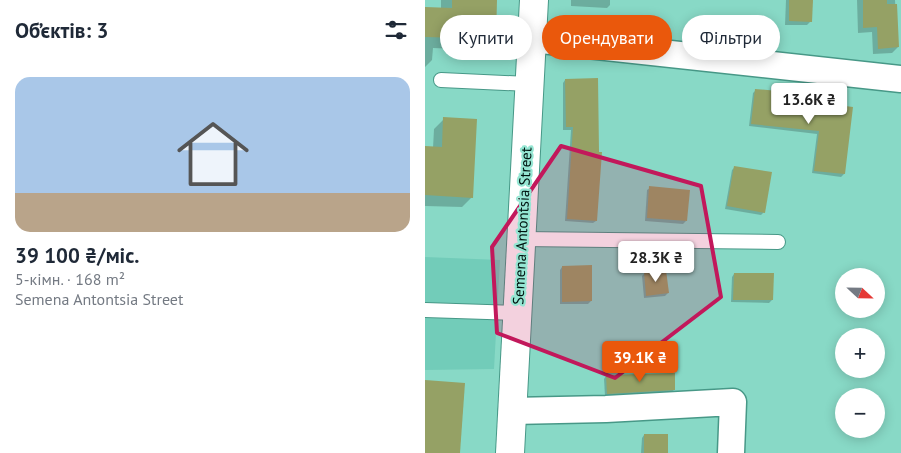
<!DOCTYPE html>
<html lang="uk">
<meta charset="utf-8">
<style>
body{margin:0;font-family:"PT Sans",sans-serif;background:#f2f2f3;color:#1f2937;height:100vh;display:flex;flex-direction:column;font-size:19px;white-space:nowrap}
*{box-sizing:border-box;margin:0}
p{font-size:16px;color:#747a83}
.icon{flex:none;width:28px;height:28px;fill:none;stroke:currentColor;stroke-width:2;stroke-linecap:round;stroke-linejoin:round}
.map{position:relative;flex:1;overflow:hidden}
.sheet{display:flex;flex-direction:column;background:#fff;width:425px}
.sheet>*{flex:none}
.guide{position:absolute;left:15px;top:15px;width:385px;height:45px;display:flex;gap:10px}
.needle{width:32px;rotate:112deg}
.buttons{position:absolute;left:410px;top:268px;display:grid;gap:10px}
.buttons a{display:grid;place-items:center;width:50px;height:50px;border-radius:50%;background:#fff;box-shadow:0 2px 12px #0003;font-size:25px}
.price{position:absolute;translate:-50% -42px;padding:0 11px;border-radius:5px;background:#fff;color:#222;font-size:16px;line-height:32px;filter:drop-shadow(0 1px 2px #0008)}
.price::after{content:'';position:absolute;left:50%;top:30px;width:15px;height:11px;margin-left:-8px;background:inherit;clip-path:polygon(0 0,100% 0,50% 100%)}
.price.on{background:#ea580c;color:#fff}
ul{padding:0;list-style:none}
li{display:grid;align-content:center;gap:10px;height:265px;padding:0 15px}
li span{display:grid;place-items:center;height:155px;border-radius:15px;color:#555}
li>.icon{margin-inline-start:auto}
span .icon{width:90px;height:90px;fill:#fffc;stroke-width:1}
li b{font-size:21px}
h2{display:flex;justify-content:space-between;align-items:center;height:60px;padding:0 15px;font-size:21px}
.pill{padding:0 18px;border-radius:22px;background:#fff;box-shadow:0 2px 12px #0003;font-size:18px;line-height:45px}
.pill.on{background:#ea580c;color:#fff}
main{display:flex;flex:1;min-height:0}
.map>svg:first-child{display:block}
.built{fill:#72ccb9}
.shadow{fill:#0003}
.building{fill:#95a165}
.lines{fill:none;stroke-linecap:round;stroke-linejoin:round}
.service-casing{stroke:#479887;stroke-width:16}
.minor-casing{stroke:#479887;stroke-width:29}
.tertiary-casing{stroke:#479887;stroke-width:30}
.service{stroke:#fff;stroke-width:14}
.minor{stroke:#fff;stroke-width:26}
.tertiary{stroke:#fff;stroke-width:28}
.marked{fill:#c2185b;fill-opacity:0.2;stroke:#c2185b;stroke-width:4;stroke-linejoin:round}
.labels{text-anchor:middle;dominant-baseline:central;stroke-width:4.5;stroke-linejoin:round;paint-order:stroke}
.street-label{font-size:15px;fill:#001410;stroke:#95e6d3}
</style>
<main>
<section class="sheet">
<h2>Об’єктів: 3<svg class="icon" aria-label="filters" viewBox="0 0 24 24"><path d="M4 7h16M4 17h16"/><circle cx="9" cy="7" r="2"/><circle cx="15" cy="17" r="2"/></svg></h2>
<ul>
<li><span style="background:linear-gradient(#a9c7e8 75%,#b9a48a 0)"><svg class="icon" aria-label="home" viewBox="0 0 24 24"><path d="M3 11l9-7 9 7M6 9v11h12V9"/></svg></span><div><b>39 100 ₴/міс.</b><p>5-кімн. · 168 m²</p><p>Semena Antontsia Street</p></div></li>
</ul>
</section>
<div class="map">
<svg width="476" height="453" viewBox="0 0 476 453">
<rect width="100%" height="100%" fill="#88d9c6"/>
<polygon class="built" points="0,257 75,260 69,369 0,370"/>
<g class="shadow">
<polygon points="16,0 71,0 70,39 58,50 8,48 7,60 0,67 0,8 16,9"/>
<polygon points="146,0 185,0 185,5 182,8 146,6"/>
<polygon points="361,0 387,0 386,21 382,25 360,25"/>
<polygon points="432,0 470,0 473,47 467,53 448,54 447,32 433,33"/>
<polygon points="140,80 171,221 168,223 140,221 146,130 138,130 138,83"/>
<polygon points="331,90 363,101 427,108 419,174 416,177 387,173 392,134 324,126 328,93"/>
<polygon points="19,119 47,197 37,207 0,206 0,147 8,148 9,129"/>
<polygon points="310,167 339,212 336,215 300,209 307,170"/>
<polygon points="225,188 261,221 258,224 220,221 222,190"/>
<polygon points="137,267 166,301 163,304 135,304 135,270"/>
<polygon points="219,274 243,293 240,296 219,298 217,276"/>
<polygon points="309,274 347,300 344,303 306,302 307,277"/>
<polygon points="181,376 249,390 246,392 180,396 179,379"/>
<polygon points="219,435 242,453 216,453 217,438"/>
</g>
<g class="building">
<polygon points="27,0 72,0 71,39 0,37 0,7 27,8"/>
<polygon points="364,0 388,0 387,22 364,21"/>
<polygon points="438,0 462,0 462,4 472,4 474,47 453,49 452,27 438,28"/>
<polygon points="173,78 174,152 177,152 172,221 142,219 148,127 141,127 140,79"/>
<polygon points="330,89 365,92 364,99 428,107 420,174 389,171 394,131 326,124"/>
<polygon points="18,117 52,119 48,198 0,195 0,146 17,147"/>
<polygon points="309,166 347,172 340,213 302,206"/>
<polygon points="224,186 265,190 262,221 222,218"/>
<polygon points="167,265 167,301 137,302 137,266"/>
<polygon points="241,270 244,293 221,296 219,272"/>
<polygon points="309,273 349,273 348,300 308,300"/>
<polygon points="250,373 250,390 182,394 181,375"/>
<polygon points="0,380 40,383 35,453 0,453"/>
<rect x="219" y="434" width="24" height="19"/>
</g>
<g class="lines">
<defs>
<g id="service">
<polyline points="16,80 104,84"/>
<polyline points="96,239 353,242"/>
<polyline points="0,310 92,313"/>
</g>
<g id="minor">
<polyline points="107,39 476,79"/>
<polyline points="87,411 181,409 308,402 306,453"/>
</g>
<polyline id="tertiary" points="85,453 109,0"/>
</defs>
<use href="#service" class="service-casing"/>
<use href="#minor" class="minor-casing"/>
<use href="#tertiary" class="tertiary-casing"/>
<use href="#service" class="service"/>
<use href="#minor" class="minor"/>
<use href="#tertiary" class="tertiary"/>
</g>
<path class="marked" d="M 136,146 L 276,186 L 296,297 L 190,378 L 72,333 L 67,247 Z"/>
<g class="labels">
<g class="street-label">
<text transform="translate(97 226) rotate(-87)">Semena Antontsia Street</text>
</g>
</g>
</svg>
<div class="buttons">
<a><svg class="needle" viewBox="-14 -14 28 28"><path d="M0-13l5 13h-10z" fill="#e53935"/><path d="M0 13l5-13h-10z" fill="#747a83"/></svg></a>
<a>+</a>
<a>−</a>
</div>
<b class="price" style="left:384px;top:125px">13.6K ₴</b>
<b class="price" style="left:231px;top:283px">28.3K ₴</b>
<b class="price on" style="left:215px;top:383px">39.1K ₴</b>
<div class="guide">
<a class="pill">Купити</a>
<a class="pill on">Орендувати</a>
<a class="pill">Фільтри</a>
</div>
</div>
</main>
